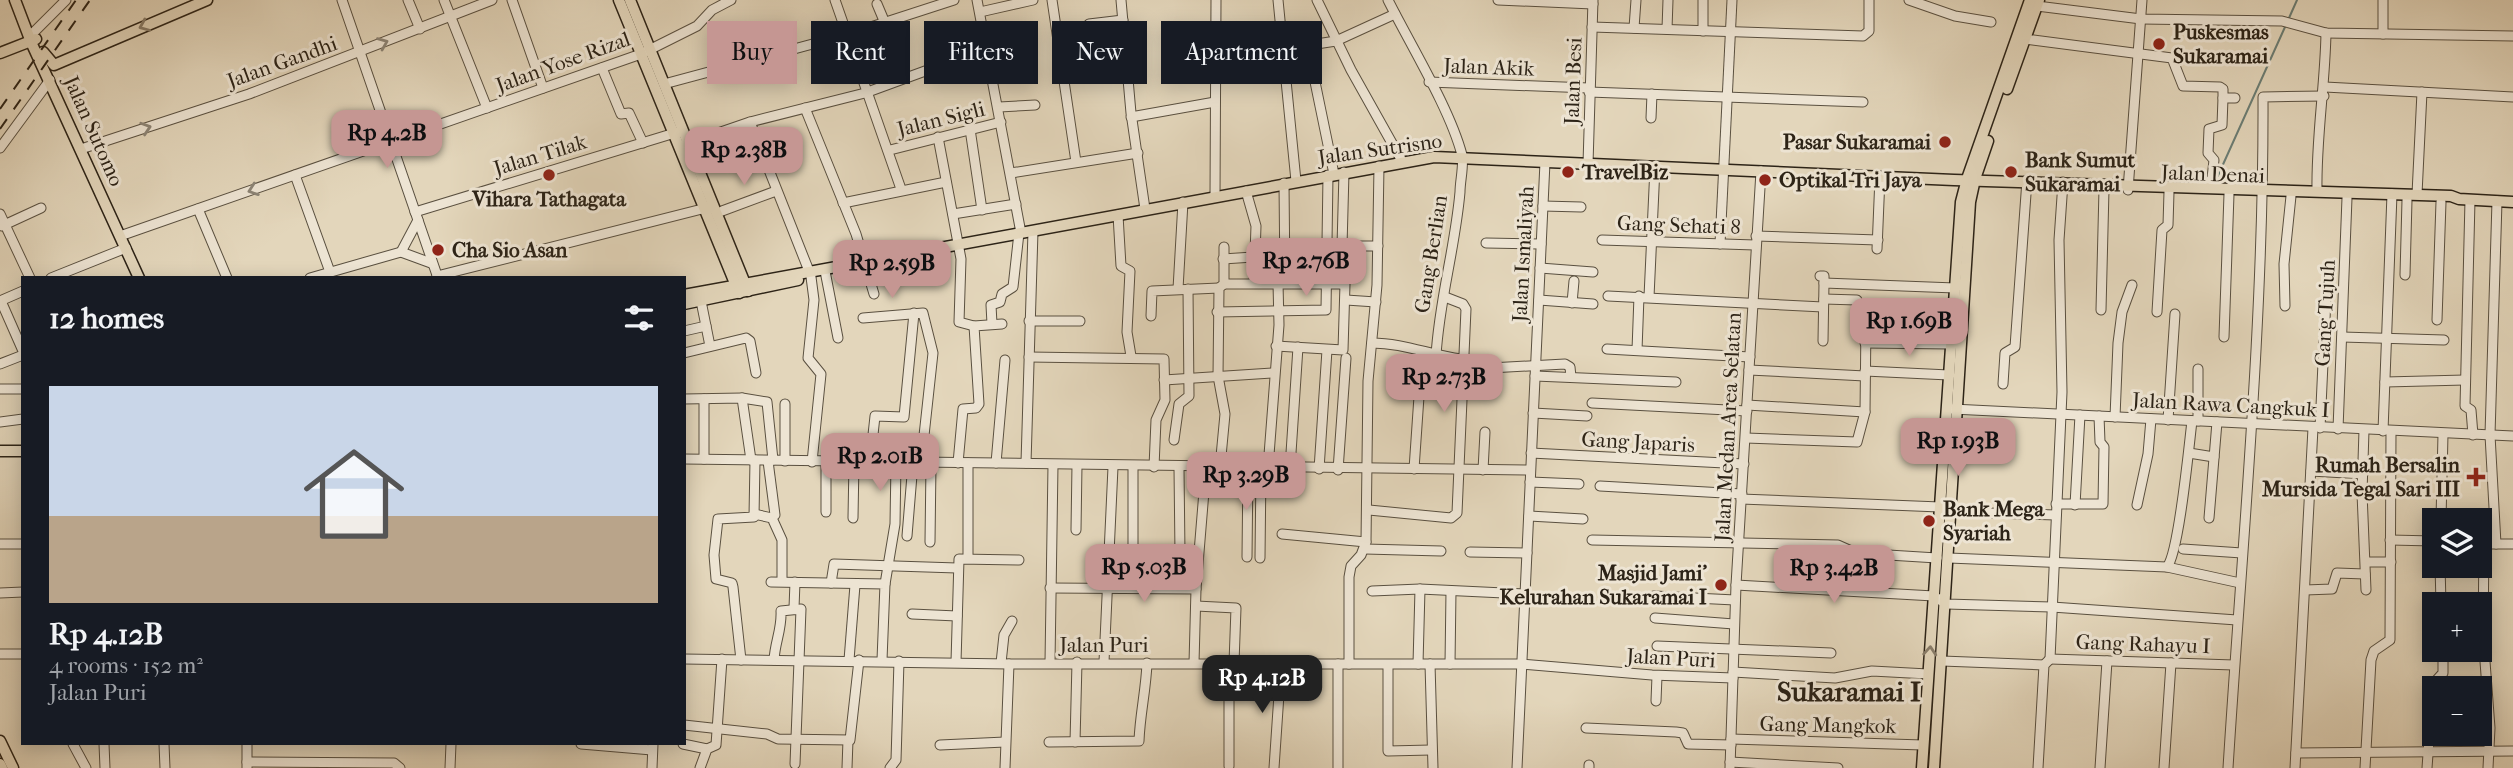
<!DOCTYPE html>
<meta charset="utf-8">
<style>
body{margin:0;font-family:"IM FELL French Canon",serif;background:#20242c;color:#f1f3f6;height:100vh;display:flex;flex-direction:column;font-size:26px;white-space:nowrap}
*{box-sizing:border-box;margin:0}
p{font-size:23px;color:#9ea1a6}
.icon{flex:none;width:38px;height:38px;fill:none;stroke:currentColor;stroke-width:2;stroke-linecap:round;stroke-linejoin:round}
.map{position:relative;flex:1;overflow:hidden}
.drawer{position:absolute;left:21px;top:276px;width:665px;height:469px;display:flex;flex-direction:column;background:#171b24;border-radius:0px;box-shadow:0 4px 18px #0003}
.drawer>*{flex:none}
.hud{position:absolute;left:707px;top:21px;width:665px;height:63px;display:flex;gap:14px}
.fabs{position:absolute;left:2422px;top:508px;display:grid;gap:14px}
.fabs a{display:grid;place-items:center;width:70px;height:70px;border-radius:0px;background:#171b24;box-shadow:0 4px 18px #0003;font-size:35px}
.price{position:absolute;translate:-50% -60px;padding:0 16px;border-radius:14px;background:#c59692;color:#111;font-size:23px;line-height:46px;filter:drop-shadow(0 2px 4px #0008)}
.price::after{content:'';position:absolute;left:50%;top:42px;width:21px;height:16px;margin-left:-10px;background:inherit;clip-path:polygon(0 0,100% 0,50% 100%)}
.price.active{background:#222;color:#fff}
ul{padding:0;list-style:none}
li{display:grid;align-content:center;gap:14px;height:371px;padding:0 28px}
li span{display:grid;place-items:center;height:217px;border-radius:0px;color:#555}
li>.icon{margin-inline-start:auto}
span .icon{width:126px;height:126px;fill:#fffc;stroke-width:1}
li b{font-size:30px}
h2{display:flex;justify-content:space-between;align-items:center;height:84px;padding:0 28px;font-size:30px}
.tag{padding:0 24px;border-radius:0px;background:#171b24;box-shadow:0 4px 18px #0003;font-size:24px;line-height:63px}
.tag.active{background:#c59692;color:#111}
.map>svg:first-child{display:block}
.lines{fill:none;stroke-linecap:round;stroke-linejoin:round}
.stream{stroke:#6b7d74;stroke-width:2}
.minor-casing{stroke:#5a5040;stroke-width:11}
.major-casing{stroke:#2c2317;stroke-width:13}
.minor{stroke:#ede4d3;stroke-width:9}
.major{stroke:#e3d6bb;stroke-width:10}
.rail{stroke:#2c2317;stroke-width:2;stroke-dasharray:12 12;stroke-linecap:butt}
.oneway{stroke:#887c69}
.oneway2{stroke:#8c8475}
.poi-dot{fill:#8f2418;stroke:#ede4d3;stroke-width:2.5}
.labels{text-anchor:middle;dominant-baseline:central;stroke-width:6;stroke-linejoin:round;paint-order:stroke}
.poi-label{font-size:21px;font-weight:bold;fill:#2c2317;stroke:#ede4d3;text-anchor:start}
.street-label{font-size:21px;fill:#2c2317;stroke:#ede4d3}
.district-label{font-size:28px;font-weight:bold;fill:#2c2317;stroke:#ede4d3}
</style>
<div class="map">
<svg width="2513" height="768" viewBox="0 0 2513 768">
<rect width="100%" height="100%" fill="#e3d6bb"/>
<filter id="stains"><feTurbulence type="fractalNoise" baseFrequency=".00286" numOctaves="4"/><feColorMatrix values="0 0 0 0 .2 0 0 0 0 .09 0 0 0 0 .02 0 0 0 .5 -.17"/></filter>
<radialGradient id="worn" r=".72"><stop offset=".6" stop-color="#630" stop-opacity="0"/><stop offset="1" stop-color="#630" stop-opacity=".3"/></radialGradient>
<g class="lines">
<g class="stream">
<polyline points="2289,18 2297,0"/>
<polyline points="2216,180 2285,27"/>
</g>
<defs>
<g id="minor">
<polyline points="342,0 438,278"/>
<polyline points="408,0 420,29"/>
<polyline points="444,0 487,108"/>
<polyline points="512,0 543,88"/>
<polyline points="835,0 901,189"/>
<polyline points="977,0 1021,233"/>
<polyline points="1052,0 1076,162"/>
<polyline points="1121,0 1131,113 1145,209"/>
<polyline points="1278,0 1296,181"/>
<polyline points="1317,0 1351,70 1402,161"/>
<path d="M 1388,0 C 1410,44 1450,109 1462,155 C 1464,166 1460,181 1460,192 C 1455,249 1439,301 1436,356"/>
<polyline points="1498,0 1593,4"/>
<polyline points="1703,0 1703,31"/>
<polyline points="1909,0 1955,16 1991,22"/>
<polyline points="2383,0 2383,34"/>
<polyline points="877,4 885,23"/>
<polyline points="2037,6 2141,19 2282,21 2326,33 2513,36"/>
<polyline points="980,12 1033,0"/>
<polyline points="1592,27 1863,36 1869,31 1869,0"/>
<polyline points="1634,28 1636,0"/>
<polyline points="1667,29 1668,0"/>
<polyline points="33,33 66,0"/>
<polyline points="2025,39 2172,58 2183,86 2220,87 2223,89 2223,98 2235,98"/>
<polyline points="1091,40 1089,24 1123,20"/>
<polyline points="1284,49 1336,41 1395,14"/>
<polyline points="1247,59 1285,58"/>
<polyline points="602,68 621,114 629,113 643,143"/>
<polyline points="1314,77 1334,174"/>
<polyline points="1429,82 1589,88"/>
<polyline points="664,84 846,35 954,0"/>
<polyline points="2325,87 2513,97"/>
<polyline points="1589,92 1863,102"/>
<polyline points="999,107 1035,105"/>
<polyline points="805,108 856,234 874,294"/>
<polyline points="1131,117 1215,102"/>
<polyline points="1651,118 1652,94"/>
<polyline points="750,122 809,271"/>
<polyline points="970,129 982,210"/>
<polyline points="938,137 961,259 959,322 974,326"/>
<polyline points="683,145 750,122 865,93 988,48"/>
<polyline points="0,148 50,80"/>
<polyline points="81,149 249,94 492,0"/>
<polyline points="890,150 1001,122"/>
<polyline points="1588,164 1593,0"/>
<polyline points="1011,173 1138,153"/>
<polyline points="295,175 330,272"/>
<polyline points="1284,183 1285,283"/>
<polyline points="2206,187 2212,178 2214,160 2208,153 2209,129 2222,125 2223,98"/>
<polyline points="2128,190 2142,0"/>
<polyline points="1246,191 1256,226 1254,283"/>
<path d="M 2317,191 C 2316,138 2325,86 2326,33"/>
<polyline points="2417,194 2422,92"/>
<polyline points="1215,196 1216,0"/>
<polyline points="2470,200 2465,406 2471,410 2473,435"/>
<polyline points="843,203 946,182"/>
<polyline points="1543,206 1581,207"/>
<polyline points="198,209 227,278"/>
<polyline points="722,211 776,191"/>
<polyline points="415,212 678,132"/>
<polyline points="0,214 30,278"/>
<polyline points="953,214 1016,204"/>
<polyline points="1118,215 1121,266 1130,271 1127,332 1131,356"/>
<polyline points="2,226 41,208"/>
<polyline points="120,236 641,54 697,26 712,10 731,0"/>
<polyline points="1756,236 1878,240"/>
<polyline points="1602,240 1755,245"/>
<polyline points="1486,243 1541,244"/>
<polyline points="1720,244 1732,0"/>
<polyline points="1343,246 1378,246"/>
<polyline points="1877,249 1880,177"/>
<polyline points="401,252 418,220"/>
<polyline points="1223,259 1253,257"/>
<polyline points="1540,268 1593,272"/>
<polyline points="825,271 838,338"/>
<polyline points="2405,275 2407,200"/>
<polyline points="437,276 710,207"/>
<polyline points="1820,276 1824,276 1824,283"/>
<polyline points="811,277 814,300 808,358 821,374 812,462"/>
<polyline points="51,278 126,248"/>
<polyline points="310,278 401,252 431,263"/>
<polyline points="1224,284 1345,284 1343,350 1276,346"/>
<polyline points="1341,284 1344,172"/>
<polyline points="1178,289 1183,202"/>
<polyline points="1608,296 1823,307"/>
<polyline points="1649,297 1655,167"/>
<polyline points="1824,299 1857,300"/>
<polyline points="1346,300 1376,302"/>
<polyline points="1539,300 1593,304"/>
<polyline points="0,301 23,291"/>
<polyline points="1,301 23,351"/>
<polyline points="701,301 710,346"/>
<polyline points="1572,303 1574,281"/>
<polyline points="2285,306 2284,264 2291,196"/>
<polyline points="2101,310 2104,189"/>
<polyline points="1217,312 1326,310 1328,175"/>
<polyline points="2157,312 2162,230 2168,225 2169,192"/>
<polyline points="1151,316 1152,291 1219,288"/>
<polyline points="863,318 923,313 933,353 921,463"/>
<polyline points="2437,320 2441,202"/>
<polyline points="1029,321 1080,321"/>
<polyline points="992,324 991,305 1000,302 1002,294 1013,287 1019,233"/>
<polyline points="684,331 706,326"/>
<polyline points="2224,337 2229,194"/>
<polyline points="2342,337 2444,340"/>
<polyline points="1823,341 1824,283 1955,288"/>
<path d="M 1372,343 C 1403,343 1430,355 1461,359"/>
<polyline points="1865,343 1952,344"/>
<polyline points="1607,349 1750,357"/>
<polyline points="1637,350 1639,296"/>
<polyline points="684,353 746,338 750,341 756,373"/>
<polyline points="1029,357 1164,359 1165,400 1156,420 1154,467"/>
<polyline points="0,364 23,355"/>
<polyline points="1490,368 1565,364 1570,367 1571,377"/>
<polyline points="2198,369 2198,421"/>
<polyline points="1749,370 1865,376"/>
<polyline points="1865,371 1949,375"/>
<polyline points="1535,376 1676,382"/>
<polyline points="1164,380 1273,373"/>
<polyline points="2385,382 2465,380"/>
<polyline points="2003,384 2005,353 2015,347 2027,180"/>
<polyline points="0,389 23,389"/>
<polyline points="742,398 751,460"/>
<polyline points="684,399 742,398 767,402 773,460"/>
<polyline points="1592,403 1747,411"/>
<polyline points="785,404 785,461"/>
<polyline points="1747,405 1865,412"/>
<polyline points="1952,409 2513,436"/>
<polyline points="1533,413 1587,416"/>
<polyline points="2115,417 2118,343 2122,312 2132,285"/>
<polyline points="2168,420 2175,314"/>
<polyline points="0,422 23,419"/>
<polyline points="2320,428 2326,298"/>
<polyline points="2338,429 2347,198"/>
<polyline points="2364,430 2362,493 2366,590"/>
<polyline points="2383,431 2392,194"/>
<polyline points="1746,438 1857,442 1865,412 1866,322"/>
<polyline points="1174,440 1179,404 1189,396 1188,289"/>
<polyline points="1531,453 1744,464"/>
<polyline points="2189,453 2214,457"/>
<polyline points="684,459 1530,470"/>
<polyline points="704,459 704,399"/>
<polyline points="768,461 775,515"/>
<polyline points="870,463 875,416 904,417 914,313"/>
<polyline points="958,463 963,409 976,408 979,404 974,326 1002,324"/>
<polyline points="996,463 1005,360"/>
<polyline points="1026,463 1033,231"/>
<polyline points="1220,467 1225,414 1218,376 1219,288 1224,284 1224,247"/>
<polyline points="1179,468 1180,554"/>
<polyline points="1268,468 1279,325 1278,283"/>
<polyline points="1290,468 1298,347"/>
<polyline points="1319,469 1327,350"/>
<polyline points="1414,469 1422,353"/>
<polyline points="1338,470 1346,358"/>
<polyline points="1483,470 1485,432"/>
<polyline points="2311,471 2363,474"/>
<polyline points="1530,482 1579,484"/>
<polyline points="1600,486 1742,494"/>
<polyline points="1741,499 1940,507"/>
<polyline points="2056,504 2103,504 2104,447 2100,442 2099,416"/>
<polyline points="2075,505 2080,415"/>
<polyline points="2137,505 2148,454 2151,419"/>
<polyline points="1369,510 1451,518 1457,513 1466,309 1463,304 1445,297"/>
<polyline points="826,512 826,462"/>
<polyline points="1952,512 2056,515"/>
<polyline points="754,514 772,518 782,540 782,581"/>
<polyline points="1529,516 1583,519"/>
<polyline points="853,518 854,462"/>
<polyline points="2209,518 2217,422"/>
<polyline points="2441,520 2443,434"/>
<polyline points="1076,530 1077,465"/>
<polyline points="1282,534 1366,542"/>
<polyline points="907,536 913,463"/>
<polyline points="1592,540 1838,545 1856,553 1937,558"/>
<polyline points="2390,540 2434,541"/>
<polyline points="930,542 931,464"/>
<polyline points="0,544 23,544"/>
<polyline points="2484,544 2483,635 2490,728 2488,768"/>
<polyline points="2490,544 2513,544"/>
<polyline points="2496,544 2490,435 2497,201"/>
<polyline points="1365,549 1441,551"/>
<polyline points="2183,549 2242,553"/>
<polyline points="1133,552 1133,467"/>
<polyline points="1470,552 1527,553"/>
<polyline points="968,557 968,463"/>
<polyline points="1247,557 1248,467"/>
<polyline points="1260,558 1261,468"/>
<polyline points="1949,558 2167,567 2240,583"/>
<polyline points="2366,562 2391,562"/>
<polyline points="2440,565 2441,604"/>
<path d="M 2167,567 C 2179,553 2189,445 2192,421"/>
<polyline points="771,582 885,584 882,660"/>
<polyline points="831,583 834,564 957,568"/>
<polyline points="885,584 895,524 896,463"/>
<polyline points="1736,585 1934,596 1946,604 2052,607 2237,620"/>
<polyline points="1050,588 1196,589 1194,663"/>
<polyline points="1196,589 1206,467"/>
<polyline points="2305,590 2332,589 2337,573 2365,574"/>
<polyline points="1372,591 1420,589 1525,594"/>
<polyline points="0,593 23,592"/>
<polyline points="1654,596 1735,600"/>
<polyline points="1196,606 1236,608 1234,663"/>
<polyline points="794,608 795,582"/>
<polyline points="912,614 957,616"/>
<polyline points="1655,618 1734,624"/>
<polyline points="1657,646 1831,653"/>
<polyline points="0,654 23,654"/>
<polyline points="684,659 1009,664 1521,664 1652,675 1733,678"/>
<polyline points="2050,659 2062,392 2059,240 2063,182"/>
<polyline points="2050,659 2234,665"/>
<polyline points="741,660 733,587 732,583 716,579 714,555 718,519 754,517 755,460"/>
<path d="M 774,660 C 775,642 782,629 781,611 L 801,609 L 795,764"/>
<polyline points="849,660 855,585"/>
<polyline points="1942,661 2044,665"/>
<polyline points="956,662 959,559 1019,560"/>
<polyline points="1104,662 1113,467"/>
<polyline points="1001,663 1004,635 1012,621"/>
<polyline points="1050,663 1053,465"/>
<polyline points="1338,664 1338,768"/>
<polyline points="1349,664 1349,577 1351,566 1361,555 1366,542 1368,381 1377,285 1379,166"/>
<polyline points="1418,664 1420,589"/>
<polyline points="1430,664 1433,768"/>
<polyline points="1450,664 1451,591"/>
<polyline points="1388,665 1388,751 1431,750"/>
<polyline points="1733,672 1835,678 1872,671 1928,674"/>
<polyline points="1656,701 1657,676"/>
<polyline points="684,725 767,734 778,739 850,740 859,660"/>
<polyline points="1586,728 1676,732 1683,733 1688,744 1731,745"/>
<polyline points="1731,739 1923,745"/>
<path d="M 1049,742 L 1139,741 C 1140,714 1146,690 1147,663"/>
<polyline points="1075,742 1077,662"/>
<polyline points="73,744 86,768"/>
<polyline points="104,744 105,768"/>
<polyline points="164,744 165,768"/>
<polyline points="581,744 652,750"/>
<polyline points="683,744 707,749"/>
<polyline points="940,745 1005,742"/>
<polyline points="2296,753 2513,751"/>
<polyline points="247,762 394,763 400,768"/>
<polyline points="1730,762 1838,768"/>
<polyline points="1229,766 1229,663"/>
<polyline points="247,768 247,744"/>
<polyline points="450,768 451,744"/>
<polyline points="652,768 653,744"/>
<polyline points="700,768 707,749 716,745 722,659"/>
<polyline points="847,768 848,740"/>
<polyline points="890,768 896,760 899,661"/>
<polyline points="1005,768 1009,664"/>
<polyline points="1274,768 1281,665"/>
<polyline points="1517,768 1545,162"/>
<polyline points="1589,768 1589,765"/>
<polyline points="1730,768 1736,585 1761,171"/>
<polyline points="2038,768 2044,665 2050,659"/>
<polyline points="2100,768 2107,661"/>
<polyline points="2164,768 2171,663"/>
<path d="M 2228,768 C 2242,545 2264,321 2263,97 L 2324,96"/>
<polyline points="2295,768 2313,428"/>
<polyline points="2365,768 2371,660 2374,651 2390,640 2391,431"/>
<polyline points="2427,768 2433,684 2443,673 2443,649"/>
</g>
<g id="major">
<polyline points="15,0 31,42 139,278"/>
<polyline points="619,0 739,293"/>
<polyline points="630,0 748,291"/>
<polyline points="43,52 54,65 207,0"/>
<polyline points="0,53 36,39"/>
<polyline points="2007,89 2039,0"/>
<polyline points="684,295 1434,157 1954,180 2451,196 2459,199 2513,202"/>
<polyline points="684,304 798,280"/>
<polyline points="0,451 23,451"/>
<polyline points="0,741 13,768"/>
<polyline points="0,764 2,768"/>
<polyline points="1922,768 1961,202 1967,179 2030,0"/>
<polyline points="1934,768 1970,202 1975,179 1988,141"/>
</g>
</defs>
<use href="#minor" class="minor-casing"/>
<use href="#major" class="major-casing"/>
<use href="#minor" class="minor"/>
<use href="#major" class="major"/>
<g class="rail">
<polyline points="0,109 76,0"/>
<polyline points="0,129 90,0"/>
</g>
</g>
<defs><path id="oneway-chevron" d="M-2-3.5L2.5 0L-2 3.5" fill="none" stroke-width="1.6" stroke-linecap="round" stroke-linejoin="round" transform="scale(1.75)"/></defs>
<g class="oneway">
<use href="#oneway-chevron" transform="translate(144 26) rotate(157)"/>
<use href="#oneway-chevron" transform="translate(1930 651) rotate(-86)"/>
</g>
<g class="oneway2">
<use href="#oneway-chevron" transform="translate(383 43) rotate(-22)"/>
<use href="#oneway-chevron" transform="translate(146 128) rotate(-18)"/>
<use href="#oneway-chevron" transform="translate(253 190) rotate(161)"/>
</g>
<g class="poi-dot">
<circle cx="2159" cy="44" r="7"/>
<circle cx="1945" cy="142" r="7"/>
<circle cx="1568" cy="172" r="7"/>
<circle cx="2011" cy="172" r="7"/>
<circle cx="549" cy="175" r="7"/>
<circle cx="1765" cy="180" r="7"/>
<circle cx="438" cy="250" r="7"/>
<path d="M2472.5 466.5h7v7h7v7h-7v7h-7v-7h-7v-7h7z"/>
<circle cx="1929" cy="521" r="7"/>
<circle cx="1721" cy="585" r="7"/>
</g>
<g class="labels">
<g class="poi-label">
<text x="2173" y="32">Puskesmas<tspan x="2173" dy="24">Sukaramai</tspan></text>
<text x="1931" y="142" text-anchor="end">Pasar Sukaramai</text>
<text x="2025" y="160">Bank Sumut<tspan x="2025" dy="24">Sukaramai</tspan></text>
<text x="1582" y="172">TravelBiz</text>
<text x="1779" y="180">Optikal Tri Jaya</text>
<text x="549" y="199" text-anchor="middle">Vihara Tathagata</text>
<text x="452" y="250">Cha Sio Asan</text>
<text x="2460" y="465" text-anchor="end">Rumah Bersalin<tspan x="2460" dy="24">Mursida Tegal Sari III</tspan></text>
<text x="1943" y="509">Bank Mega<tspan x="1943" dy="24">Syariah</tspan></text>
<text x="1707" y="573" text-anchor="end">Masjid Jami'<tspan x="1707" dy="24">Kelurahan Sukaramai I</tspan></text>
</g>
<g class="street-label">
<text transform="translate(282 62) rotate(-20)">Jalan Gandhi</text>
<text transform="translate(563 62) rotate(-20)">Jalan Yose Rizal</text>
<text transform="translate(1489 67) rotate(2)">Jalan Akik</text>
<text transform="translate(1573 81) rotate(-88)">Jalan Besi</text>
<text transform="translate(941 119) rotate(-14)">Jalan Sigli</text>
<text transform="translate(94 131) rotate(66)">Jalan Sutomo</text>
<text transform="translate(1380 149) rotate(-8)">Jalan Sutrisno</text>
<text transform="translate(540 155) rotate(-17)">Jalan Tilak</text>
<text transform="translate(2213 174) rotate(2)">Jalan Denai</text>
<text transform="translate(1679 225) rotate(2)">Gang Sehati 8</text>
<text transform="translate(1431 254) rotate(-81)">Gang Berlian</text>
<text transform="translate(1523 254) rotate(-87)">Jalan Ismaliyah</text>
<text transform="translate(2325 313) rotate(-87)">Gang Tujuh</text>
<text transform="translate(2231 405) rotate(3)">Jalan Rawa Cangkuk I</text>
<text transform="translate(1728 427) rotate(-87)">Jalan Medan Area Selatan</text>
<text transform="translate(1638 442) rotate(3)">Gang Japaris</text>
<text transform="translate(2143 644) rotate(2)">Gang Rahayu I</text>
<text x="1104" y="645">Jalan Puri</text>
<text transform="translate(1671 658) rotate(3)">Jalan Puri</text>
<text transform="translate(1828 725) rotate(1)">Gang Mangkok</text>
</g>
<g class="district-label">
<text x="1849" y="691">Sukaramai I</text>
</g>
</g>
<rect width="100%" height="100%" filter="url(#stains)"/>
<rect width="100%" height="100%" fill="url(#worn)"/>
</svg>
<div class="fabs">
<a><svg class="icon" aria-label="layers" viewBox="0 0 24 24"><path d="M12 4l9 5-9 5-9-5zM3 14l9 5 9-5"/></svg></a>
<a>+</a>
<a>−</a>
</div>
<b class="price" style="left:387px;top:170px">Rp 4.2B</b>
<b class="price" style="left:744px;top:187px">Rp 2.38B</b>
<b class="price" style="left:1306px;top:298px">Rp 2.76B</b>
<b class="price" style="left:892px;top:300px">Rp 2.59B</b>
<b class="price" style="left:1909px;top:358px">Rp 1.69B</b>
<b class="price" style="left:1444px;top:414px">Rp 2.73B</b>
<b class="price" style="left:1958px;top:478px">Rp 1.93B</b>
<b class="price" style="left:880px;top:493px">Rp 2.01B</b>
<b class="price" style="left:1246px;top:512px">Rp 3.29B</b>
<b class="price" style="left:1144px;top:604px">Rp 5.03B</b>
<b class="price" style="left:1834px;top:605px">Rp 3.42B</b>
<b class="price active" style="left:1262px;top:715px">Rp 4.12B</b>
<div class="hud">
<a class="tag active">Buy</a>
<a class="tag">Rent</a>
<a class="tag">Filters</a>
<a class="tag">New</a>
<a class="tag">Apartment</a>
</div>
<section class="drawer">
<h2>12 homes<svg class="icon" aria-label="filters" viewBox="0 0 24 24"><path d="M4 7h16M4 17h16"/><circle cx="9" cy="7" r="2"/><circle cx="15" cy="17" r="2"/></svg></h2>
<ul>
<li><span style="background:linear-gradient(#c9d6e8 60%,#b9a48a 0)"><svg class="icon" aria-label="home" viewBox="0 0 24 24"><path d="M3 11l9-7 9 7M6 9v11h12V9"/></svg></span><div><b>Rp 4.12B</b><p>4 rooms · 152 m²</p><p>Jalan Puri</p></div></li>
</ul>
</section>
</div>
